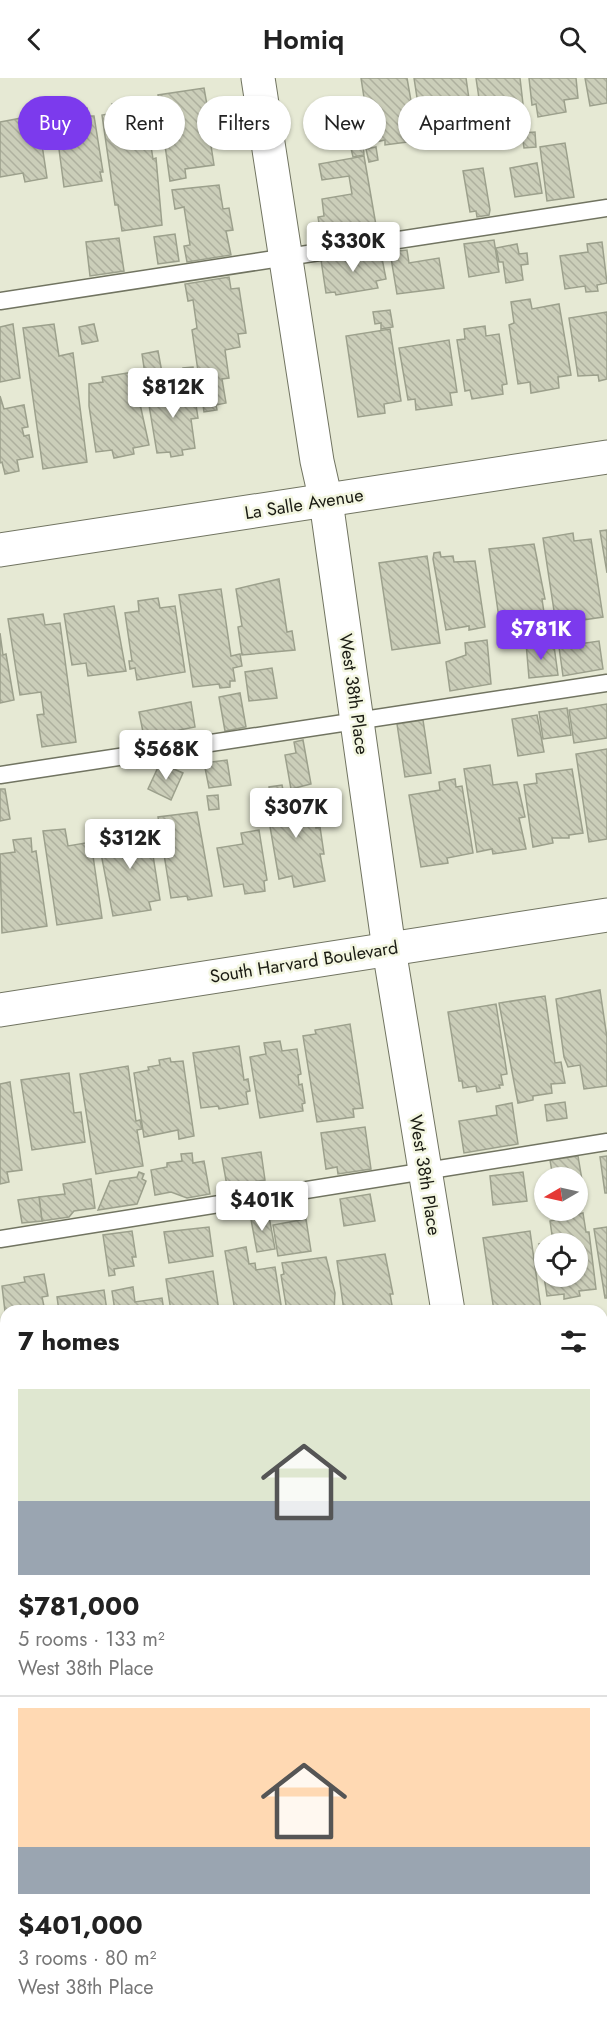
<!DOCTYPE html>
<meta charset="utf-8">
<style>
body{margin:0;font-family:Jost,sans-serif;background:#f6f6f6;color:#222;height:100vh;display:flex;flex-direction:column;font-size:22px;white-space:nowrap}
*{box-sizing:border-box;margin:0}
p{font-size:20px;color:#767676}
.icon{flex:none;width:33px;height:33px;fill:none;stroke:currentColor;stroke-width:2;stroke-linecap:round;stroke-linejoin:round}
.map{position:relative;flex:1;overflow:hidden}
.drawer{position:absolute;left:0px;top:1227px;width:608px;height:720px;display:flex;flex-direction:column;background:#fff;border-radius:18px 18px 0 0;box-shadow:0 2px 4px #0004}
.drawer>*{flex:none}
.guide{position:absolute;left:18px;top:18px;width:572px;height:54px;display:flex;gap:12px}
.needle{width:39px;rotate:261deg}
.controls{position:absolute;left:534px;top:1089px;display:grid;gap:12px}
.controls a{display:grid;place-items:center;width:54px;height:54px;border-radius:50%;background:#fff;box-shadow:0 2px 4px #0004;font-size:30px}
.price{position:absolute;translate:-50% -51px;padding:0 14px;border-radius:6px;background:#fff;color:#222;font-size:20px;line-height:39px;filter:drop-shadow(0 2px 3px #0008)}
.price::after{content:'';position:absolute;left:50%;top:36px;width:18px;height:14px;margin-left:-9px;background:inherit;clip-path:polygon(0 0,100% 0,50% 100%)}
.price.current{background:#7c3aed;color:#fff}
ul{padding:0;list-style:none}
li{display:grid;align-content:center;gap:12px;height:318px;padding:0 18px}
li+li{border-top:2px solid #e0e0e0}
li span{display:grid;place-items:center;height:186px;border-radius:0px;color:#555}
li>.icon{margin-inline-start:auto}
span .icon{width:108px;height:108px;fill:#fffc;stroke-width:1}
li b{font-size:26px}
h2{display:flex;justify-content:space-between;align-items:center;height:72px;padding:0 18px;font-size:26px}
.chip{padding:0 21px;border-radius:27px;background:#fff;box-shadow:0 2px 4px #0004;font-size:21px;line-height:54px}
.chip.current{background:#7c3aed;color:#fff}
header{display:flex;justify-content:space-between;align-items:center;height:78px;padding:0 18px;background:#fff;font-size:27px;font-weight:600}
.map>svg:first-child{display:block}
.building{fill:url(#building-back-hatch);stroke:#9ca08c;stroke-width:1.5;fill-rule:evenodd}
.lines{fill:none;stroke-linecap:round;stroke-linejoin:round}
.service-casing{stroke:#717461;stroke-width:19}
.minor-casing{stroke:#717461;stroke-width:35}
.primary-casing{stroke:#fff;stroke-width:35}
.service{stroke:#fff;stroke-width:16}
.minor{stroke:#fff;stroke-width:33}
.primary{stroke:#c8cd9c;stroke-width:33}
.labels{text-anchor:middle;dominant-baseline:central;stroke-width:5;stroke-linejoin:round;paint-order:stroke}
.street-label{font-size:18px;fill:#191a12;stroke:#f3f6e1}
</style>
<header><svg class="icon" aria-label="back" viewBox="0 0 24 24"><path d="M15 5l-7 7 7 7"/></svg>Homiq<svg class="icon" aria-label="search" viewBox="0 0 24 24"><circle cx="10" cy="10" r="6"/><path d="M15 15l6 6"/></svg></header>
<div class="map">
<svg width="607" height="1947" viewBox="0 0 607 1947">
<defs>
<pattern id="building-back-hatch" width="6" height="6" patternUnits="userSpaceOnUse" patternTransform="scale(1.5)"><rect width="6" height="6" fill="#cbceb9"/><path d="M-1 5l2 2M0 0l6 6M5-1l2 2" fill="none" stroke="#aeb09e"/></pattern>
</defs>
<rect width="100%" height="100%" fill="#e6e9d4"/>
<g class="building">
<polygon points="361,0 407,0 417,57 407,59 407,64 385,67 385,62 371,65"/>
<polygon points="414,0 466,0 471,35 467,36 468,41 459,42 456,38 458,53 423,59"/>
<polygon points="476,0 520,0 526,52 505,55 501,31 481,34"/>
<polygon points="529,0 576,0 578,20 564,22 566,34 538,39 536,26 532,27"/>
<polygon points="585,0 607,0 607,25 590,28"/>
<polygon points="204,10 213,61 210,61 214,87 185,91 186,100 170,103 158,17"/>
<polygon points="147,21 152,55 149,55 153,81 156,80 162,147 122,153 118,127 115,127 102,37 114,35 112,26"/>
<polygon points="87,30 88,38 94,38 103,94 100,94 102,103 64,109 55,41 68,40 67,33"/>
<polygon points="27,39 28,49 39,47 47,100 25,104 23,95 0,99 0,44"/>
<polygon points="535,54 536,69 524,70 522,55"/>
<polygon points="363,64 364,77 353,79 350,66"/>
<polygon points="565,65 574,119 547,123 540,69"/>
<polygon points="376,69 378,82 369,84 366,71"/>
<polygon points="364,78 377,153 322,163 318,139 324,138 322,121 352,116 349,98 322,102 319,86"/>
<polygon points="537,85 542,115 515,119 510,90"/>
<polygon points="483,90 490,132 489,137 477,139 476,133 470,134 463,93"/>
<polygon points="219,107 223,131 229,130 233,152 226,153 231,177 187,184 184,168 190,167 184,129 175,131 172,112"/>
<polygon points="175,156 179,183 158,186 154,159"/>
<polygon points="119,160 124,193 90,198 86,164"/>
<polygon points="494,162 499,194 469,199 464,166"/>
<polygon points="602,164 607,205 597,207 598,213 586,214 585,208 565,211 560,178 588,174 587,166"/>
<polygon points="517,166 519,176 527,175 528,186 521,187 523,202 506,205 503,184 499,184 496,170"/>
<polygon points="407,172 409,185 439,180 444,210 397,216 390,174"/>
<polygon points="372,174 381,175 386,201 376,203 378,210 336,217 335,214 326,215 321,182"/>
<polygon points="229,199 231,211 239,210 246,255 238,256 240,269 225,272 229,300 222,301 226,325 216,327 217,332 204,334 192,252 197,250 193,222 188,223 185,206"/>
<polygon points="530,221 532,231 559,226 571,297 558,299 559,310 531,315 530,304 518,306 509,247 514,245 511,224"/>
<polygon points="390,232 393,249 381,251 381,245 375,246 373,234"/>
<polygon points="607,234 607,301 599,303 598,297 578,298 569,240"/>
<polygon points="13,246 20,300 0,304 0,249"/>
<polygon points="54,246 59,278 73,275 87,384 43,391 23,250"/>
<polygon points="94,246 98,263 82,266 79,249"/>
<polygon points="485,248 486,258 499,256 507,306 502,307 503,316 472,321 470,312 465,313 457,262 465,261 464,251"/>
<polygon points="390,251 401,323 384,326 385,335 358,339 346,258"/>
<polygon points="449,262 457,314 450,315 452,327 416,332 415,321 408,322 399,270"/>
<polygon points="158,273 163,300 146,303 142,276"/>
<polygon points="193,289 195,304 185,305 183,290"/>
<polygon points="133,294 149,367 133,370 134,376 114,380 112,372 96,374 89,328 89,306 103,304 102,299"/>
<polygon points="193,307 198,340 191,341 195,370 182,372 183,377 171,379 170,374 157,375 147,315"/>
<polygon points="0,318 4,331 24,327 28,349 22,350 24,358 29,357 33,379 17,382 19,393 5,396 2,384 0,385"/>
<polygon points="607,452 607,495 600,453"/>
<polygon points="573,455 574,463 591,461 603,539 556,546 543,460"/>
<polygon points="534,466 545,521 542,521 546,548 534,550 535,555 525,557 524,551 501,554 489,471"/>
<polygon points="440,474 441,479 453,478 454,484 475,483 485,549 469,552 469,548 446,552 433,481 434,475"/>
<polygon points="427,478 440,565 392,572 379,485"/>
<polygon points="279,501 287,554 292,553 295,572 242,577 238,549 242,548 236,511"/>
<polygon points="221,511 231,578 240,576 242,588 233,590 235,603 230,603 230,609 220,610 219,606 193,609 179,517"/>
<polygon points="158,520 160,530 175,528 185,594 137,602 135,590 130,591 129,583 132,583 125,535 139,533 138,523"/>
<polygon points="114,528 126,593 88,598 86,585 72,587 64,536"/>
<polygon points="43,536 45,547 60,545 76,664 42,669 37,637 44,636 41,614 20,617 8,541"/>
<polygon points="0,555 3,577 6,576 14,622 0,625"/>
<polygon points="487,562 491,606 450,613 446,584 466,577 465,565"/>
<polygon points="599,563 603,591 563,598 559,569"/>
<polygon points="536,564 537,570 554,568 558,597 529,600 526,565"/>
<polygon points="272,590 277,620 249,623 245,594"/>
<polygon points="240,615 246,649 225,653 219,619"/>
<polygon points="191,624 195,649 144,659 139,634"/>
<polygon points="607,626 607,660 574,665 569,632"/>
<polygon points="567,630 571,657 543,661 539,634"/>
<polygon points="537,637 544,674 518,678 512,641"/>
<polygon points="423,642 431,695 405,699 397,646"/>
<polygon points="303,662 311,706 291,711 285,677 296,675 294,664"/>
<polygon points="607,671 607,761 589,764 576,676"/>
<polygon points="227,682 231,707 209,710 204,685"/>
<polygon points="160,685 183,695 171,722 148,711"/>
<polygon points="490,687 493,707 517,704 525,739 519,740 526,771 493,776 492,771 477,774 464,691"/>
<polygon points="572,691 583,755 569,757 569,760 552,760 553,765 533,769 524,707 537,705 536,696"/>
<polygon points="455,701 456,709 462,708 473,775 447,780 448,785 421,789 409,717 440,712 439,704"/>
<polygon points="282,707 284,717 289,716 291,727 294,726 293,722 308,720 308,725 311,724 316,750 320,749 324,776 320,776 325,803 294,809 292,798 279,801 267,731 272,731 269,709"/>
<polygon points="0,711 5,711 10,741 0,743"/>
<polygon points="218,717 219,731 209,732 207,718"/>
<polygon points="197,734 212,818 188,822 187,818 171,820 158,739"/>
<polygon points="143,742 144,753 149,752 160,822 149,824 151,832 113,838 98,760 125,756 124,746"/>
<polygon points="65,751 68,768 91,764 102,840 57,847 43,753"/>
<polygon points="259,752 267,802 264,803 265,813 245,816 243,806 224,809 217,770 243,766 241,755"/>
<polygon points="31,760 32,774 36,773 47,848 2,855 0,776 15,774 13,762"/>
<polygon points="600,912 607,960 607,1008 584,1011 580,987 568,989 564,979 556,921"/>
<polygon points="545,918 555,985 561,984 565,1005 551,1006 552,1015 533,1018 533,1022 518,1025 499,925"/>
<polygon points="496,926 507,996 501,997 503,1007 499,1007 500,1010 477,1014 476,1008 463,1010 462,1003 459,1003 448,934"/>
<polygon points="350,946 363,1030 353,1031 354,1039 317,1044 303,958 316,956 315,952"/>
<polygon points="280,963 282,973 297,971 301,996 298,997 299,1007 302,1006 305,1025 302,1026 303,1033 260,1040 250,979 266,976 264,965"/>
<polygon points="239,968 244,1002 248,1001 250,1013 246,1014 248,1026 219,1031 218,1028 201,1030 193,975"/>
<polygon points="170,980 171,984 183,983 194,1058 179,1061 178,1052 144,1059 134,995 149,992 148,989 160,987 159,982"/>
<polygon points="128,988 136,1043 140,1042 142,1051 137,1052 143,1088 96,1096 80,996"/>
<polygon points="69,995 74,1035 81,1034 85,1064 32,1072 21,1002"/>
<polygon points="10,1004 22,1092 7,1094 9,1104 0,1106 0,1006"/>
<polygon points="565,1024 567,1040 547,1043 545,1027"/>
<polygon points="512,1025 518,1066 464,1075 459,1043 497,1037 496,1028"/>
<polygon points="365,1049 371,1091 338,1096 337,1089 326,1091 321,1055"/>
<polygon points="261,1074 265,1102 227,1108 222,1080"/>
<polygon points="192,1075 193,1085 204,1083 210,1116 187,1120 171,1114 155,1117 151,1092 167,1089 167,1085 182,1083 181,1076"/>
<polygon points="578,1078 583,1108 578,1109 578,1100 553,1100 550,1082"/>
<polygon points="607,1078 607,1115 605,1115 600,1079"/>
<polygon points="139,1094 144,1096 142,1101 146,1103 137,1126 98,1132 110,1103 137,1099"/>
<polygon points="523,1094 527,1123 493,1127 490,1098"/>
<polygon points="91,1101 95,1130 74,1133 69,1139 42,1143 39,1119 65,1116 63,1106"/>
<polygon points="370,1116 375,1143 344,1148 340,1121"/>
<polygon points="39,1119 42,1143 22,1145 18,1122"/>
<polygon points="268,1133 275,1171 257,1174 250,1136"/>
<path d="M 583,1135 L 586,1154 L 589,1154 L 596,1211 L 579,1213 L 580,1218 L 564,1221 L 564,1216 L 547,1218 L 539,1166 L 553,1164 L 550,1143 ZM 544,1166 L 578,1166 L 578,1198 L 544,1198 Z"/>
<polygon points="306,1141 311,1173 278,1178 273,1147"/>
<polygon points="209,1149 213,1178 169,1185 164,1154"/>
<polygon points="607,1149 607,1220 605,1220 594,1151"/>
<polygon points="132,1153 136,1179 132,1179 134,1188 114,1191 115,1197 109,1198 103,1157"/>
<polygon points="530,1153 541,1231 494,1233 483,1160"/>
<polygon points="246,1169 249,1186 255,1185 256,1192 275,1189 282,1233 235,1233 225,1173"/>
<polygon points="385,1176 393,1216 390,1216 393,1233 344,1233 337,1183"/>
<polygon points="326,1179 335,1215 334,1233 287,1233 281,1197 284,1196 282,1185"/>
<polygon points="213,1193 219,1233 171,1233 166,1201"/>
<polygon points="44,1196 48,1218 42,1219 45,1233 6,1233 6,1242 2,1208 25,1204 24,1199"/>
<polygon points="133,1209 135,1224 162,1220 164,1233 115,1233 112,1213"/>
<polygon points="104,1212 107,1233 59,1233 57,1219"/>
<polygon points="602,1370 607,1370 607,1453 602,1454"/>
<polygon points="6,1466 6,1550 0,1551 0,1467"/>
<polygon points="607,1547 607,1715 602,1716 602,1548"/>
<polygon points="0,1579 6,1579 6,1605 1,1606"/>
<polygon points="6,1644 6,1690 0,1691 0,1645"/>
<polygon points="607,1842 607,1947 600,1947 602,1843"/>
<polygon points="5,1934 6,1934 6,1941 21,1941 22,1947 0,1947 0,1938 6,1937"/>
<polygon points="122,1941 251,1941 252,1947 123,1947"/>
<polygon points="258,1941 285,1941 286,1947 259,1947"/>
<polygon points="346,1941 374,1941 375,1947 347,1947"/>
<polygon points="474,1941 505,1941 506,1947 475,1947"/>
</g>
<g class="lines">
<defs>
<g id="service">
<polyline points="0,223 607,130"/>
<polyline points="0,697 607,605"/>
<polyline points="0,1161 607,1064"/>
<polyline points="602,1525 607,1525"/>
<polyline points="0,1620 6,1619"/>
<polyline points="432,1941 433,1947"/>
</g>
<g id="minor">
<polyline points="258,0 317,383 326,423 389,871 448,1233"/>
<polyline points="0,472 607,379"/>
<polyline points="0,932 607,837"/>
<polyline points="602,1297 607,1296"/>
<polyline points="0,1389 6,1389"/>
<polyline points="85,1941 86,1947"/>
<polyline points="561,1941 562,1947"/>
</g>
<g id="primary">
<polyline points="602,1784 607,1783"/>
<polyline points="0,1877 6,1876"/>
</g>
</defs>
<use href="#service" class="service-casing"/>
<use href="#minor" class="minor-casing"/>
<use href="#primary" class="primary-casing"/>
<use href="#service" class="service"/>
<use href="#minor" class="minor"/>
<use href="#primary" class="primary"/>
</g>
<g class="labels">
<g class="street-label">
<text transform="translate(304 426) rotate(-9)">La Salle Avenue</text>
<text transform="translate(354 616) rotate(82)">West 38th Place</text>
<text transform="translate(304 884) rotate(-9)">South Harvard Boulevard</text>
<text transform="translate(425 1097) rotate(81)">West 38th Place</text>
</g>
</g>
</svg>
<div class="controls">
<a><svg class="needle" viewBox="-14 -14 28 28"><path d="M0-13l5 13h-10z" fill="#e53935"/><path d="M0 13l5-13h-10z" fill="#767676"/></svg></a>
<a><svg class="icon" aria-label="locate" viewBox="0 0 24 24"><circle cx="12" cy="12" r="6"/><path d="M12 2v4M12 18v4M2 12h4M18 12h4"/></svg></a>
</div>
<b class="price" style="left:353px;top:195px">$330K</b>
<b class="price" style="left:173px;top:341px">$812K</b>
<b class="price current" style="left:541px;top:583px">$781K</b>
<b class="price" style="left:166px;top:703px">$568K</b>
<b class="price" style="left:296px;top:761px">$307K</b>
<b class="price" style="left:130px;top:792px">$312K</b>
<b class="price" style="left:262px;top:1154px">$401K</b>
<div class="guide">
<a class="chip current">Buy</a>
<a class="chip">Rent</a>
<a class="chip">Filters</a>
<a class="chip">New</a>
<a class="chip">Apartment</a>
</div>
<section class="drawer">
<h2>7 homes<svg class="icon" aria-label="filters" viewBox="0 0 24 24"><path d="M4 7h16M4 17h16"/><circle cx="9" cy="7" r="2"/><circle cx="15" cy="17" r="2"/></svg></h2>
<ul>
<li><span style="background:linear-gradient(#dfe7d0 60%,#9aa5b1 0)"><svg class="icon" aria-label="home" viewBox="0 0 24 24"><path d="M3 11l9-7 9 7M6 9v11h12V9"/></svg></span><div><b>$781,000</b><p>5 rooms · 133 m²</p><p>West 38th Place</p></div></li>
<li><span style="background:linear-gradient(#ffd9b3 75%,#9aa5b1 0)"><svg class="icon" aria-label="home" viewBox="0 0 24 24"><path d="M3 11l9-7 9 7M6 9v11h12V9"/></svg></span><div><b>$401,000</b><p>3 rooms · 80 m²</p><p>West 38th Place</p></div></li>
</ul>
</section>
</div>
